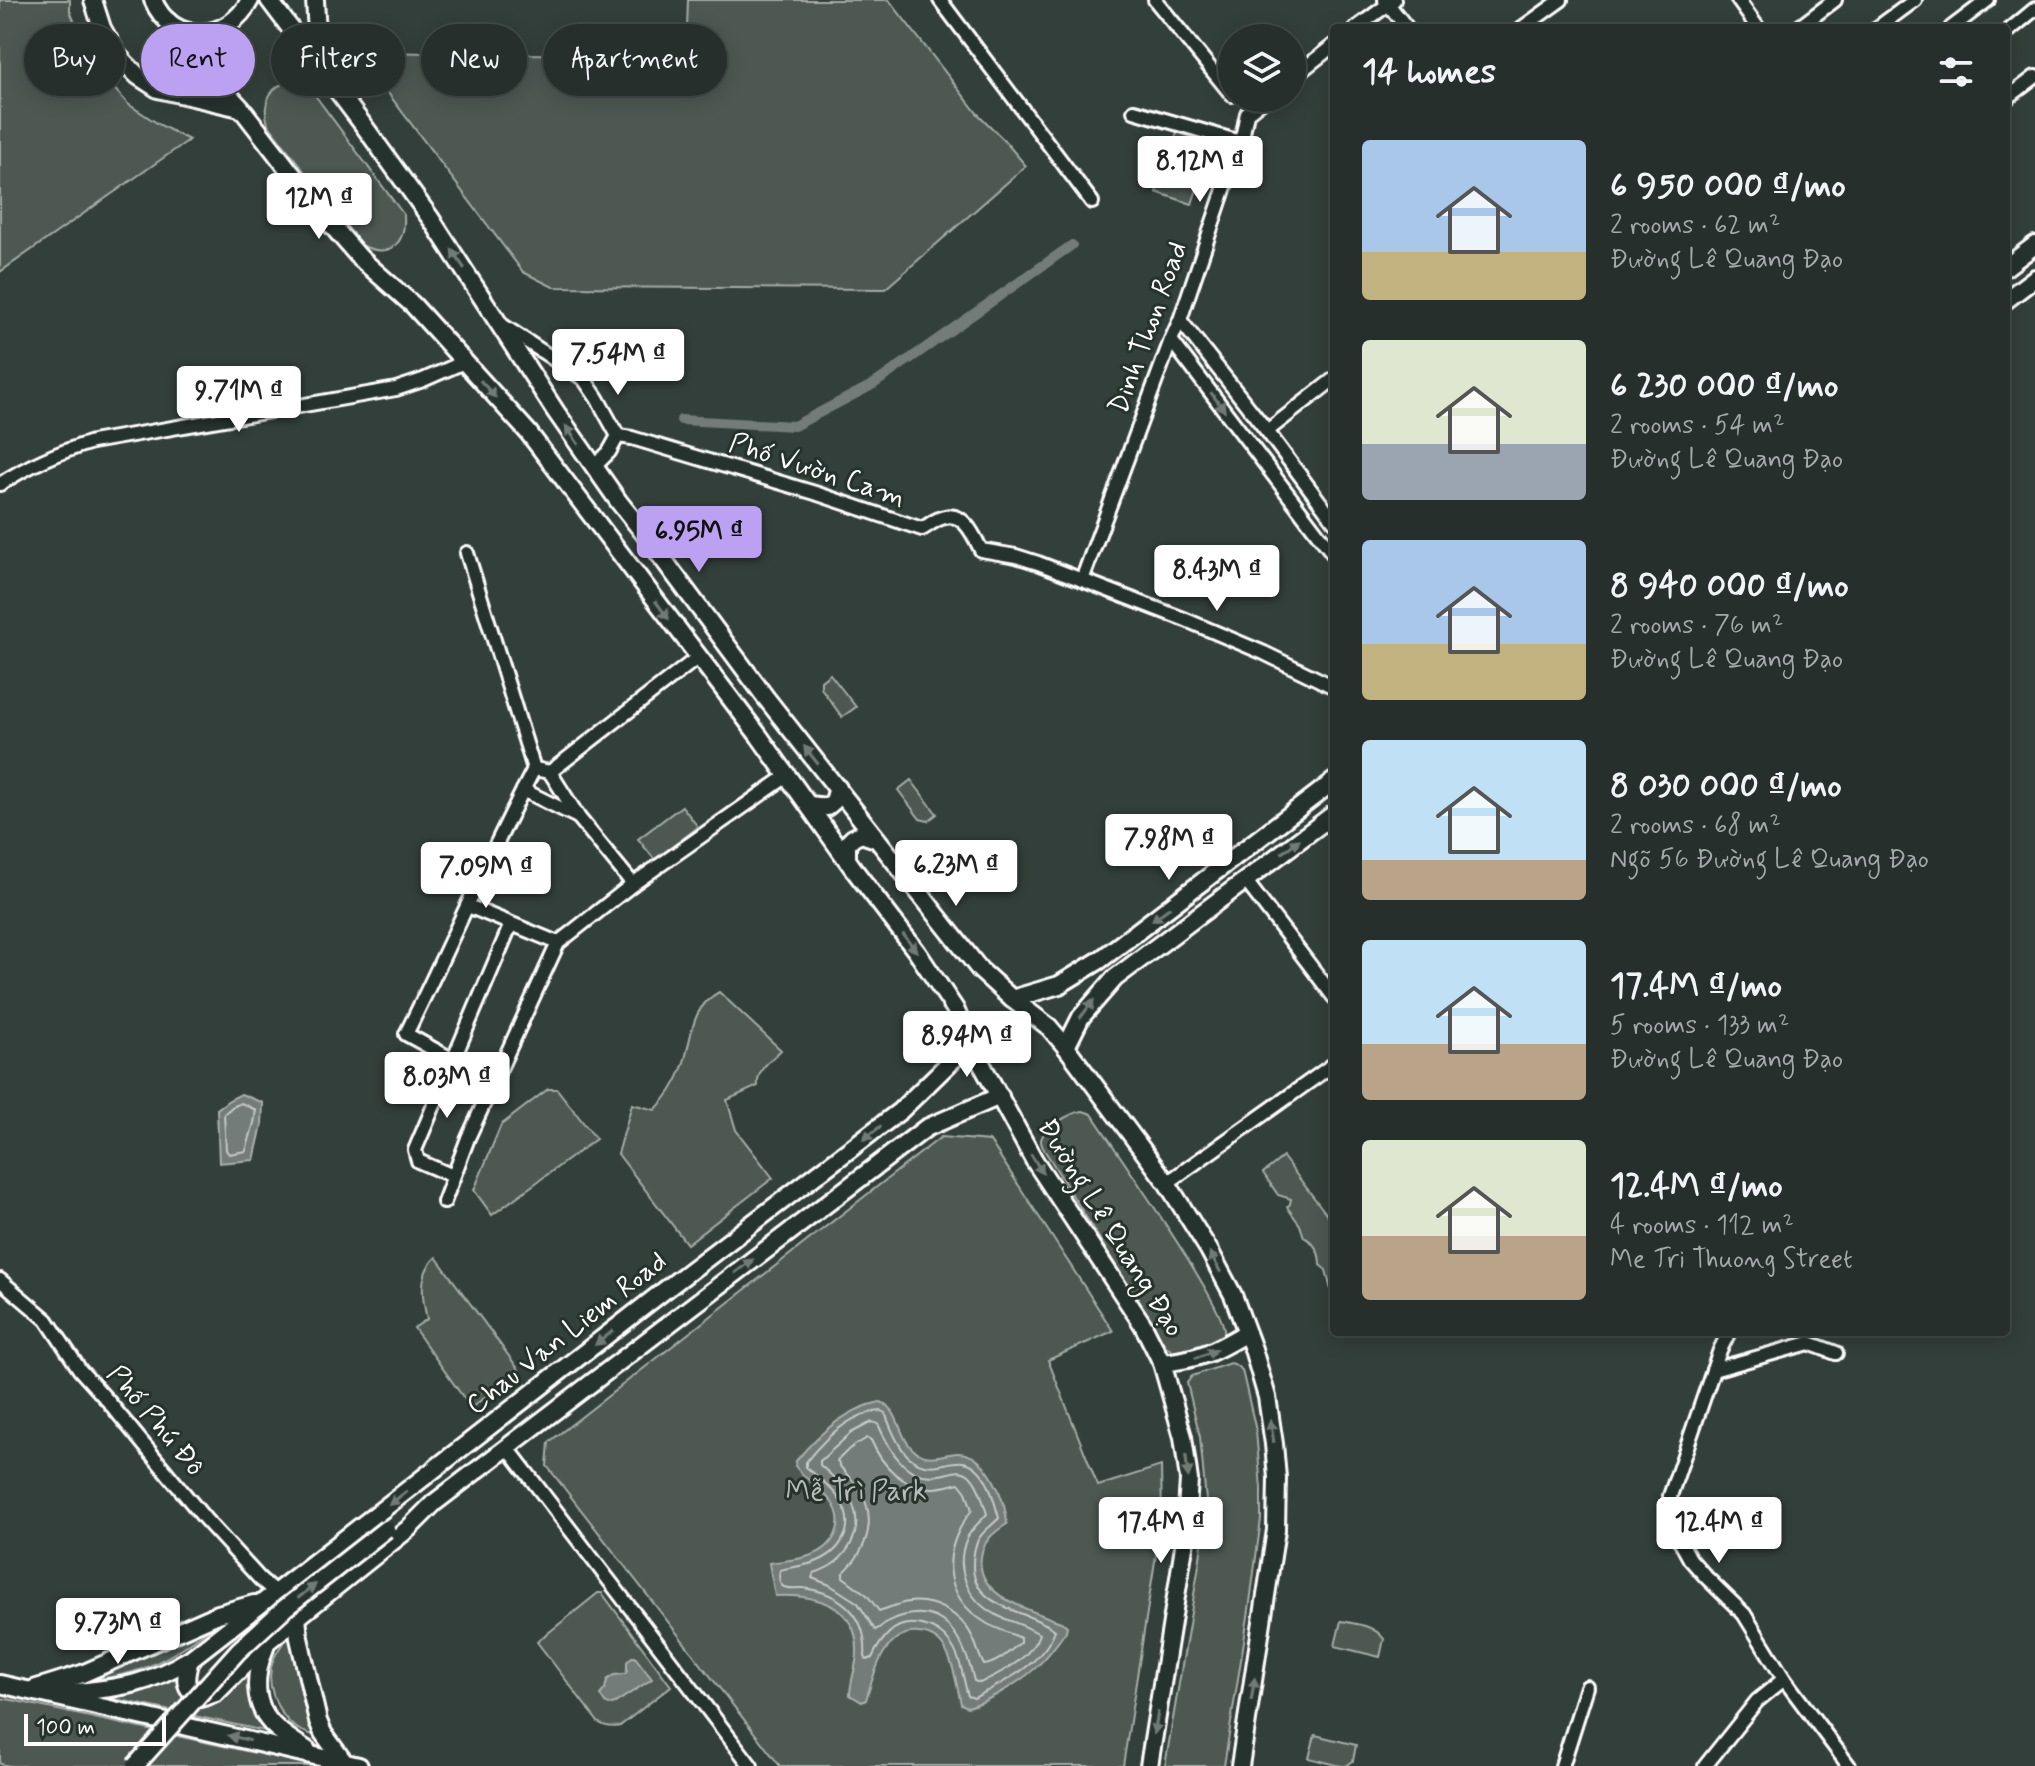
<!DOCTYPE html>
<meta charset="utf-8">
<style>
body{margin:0;font-family:Mynerve,sans-serif;background:#2e3734;color:#f1f3f6;height:100vh;display:flex;flex-direction:column;font-size:30px;white-space:nowrap}
*{box-sizing:border-box;margin:0}
p{font-size:26px;color:#a4a9a9}
.icon{flex:none;width:44px;height:44px;fill:none;stroke:currentColor;stroke-width:2;stroke-linecap:round;stroke-linejoin:round}
.map{position:relative;flex:1;overflow:hidden}
.details{position:absolute;left:1330px;top:24px;width:680px;height:1312px;display:flex;flex-direction:column;background:#262f2c;border-radius:8px;box-shadow:0 4px 20px #0003,0 0 0 2px #424a48}
.details>*{flex:none}
.hud{position:absolute;left:24px;top:24px;width:760px;height:72px;display:flex;gap:16px}
.fabs{position:absolute;left:1218px;top:24px;display:grid;gap:16px}
.fabs a{display:grid;place-items:center;width:88px;height:88px;border-radius:50%;background:#262f2c;box-shadow:0 4px 20px #0003,0 0 0 2px #424a48;font-size:40px}
.scale{position:absolute;left:24px;bottom:20px;width:142px;box-sizing:border-box;padding-left:8px;border:4px solid #fff;border-top:0;font-size:22px;line-height:28px;white-space:nowrap;color:#fff;-webkit-text-stroke:6px #26332d;paint-order:stroke}
.price{position:absolute;translate:-50% -68px;padding:0 18px;border-radius:8px;background:#fff;color:#222;font-size:26px;line-height:52px;filter:drop-shadow(0 2px 4px #0008)}
.price::after{content:'';position:absolute;left:50%;top:48px;width:24px;height:18px;margin-left:-12px;background:inherit;clip-path:polygon(0 0,100% 0,50% 100%)}
.price.selected{background:#bca0f2;color:#111}
ul{padding:0;list-style:none}
li{display:flex;align-items:center;gap:24px;height:200px;padding:0 32px}
li span{display:grid;place-items:center;flex:none;width:224px;height:160px;border-radius:8px;color:#555}
li>.icon{margin-inline-start:auto}
span .icon{width:96px;height:96px;fill:#fffc;stroke-width:1}
li b{font-size:34px}
h2{display:flex;justify-content:space-between;align-items:center;height:96px;padding:0 32px;font-size:34px}
.chip{padding:0 28px;border-radius:36px;background:#262f2c;box-shadow:0 4px 20px #0003,0 0 0 2px #424a48;font-size:28px;line-height:72px}
.chip.selected{background:#bca0f2;color:#111}
.map>svg:first-child{display:block}
.green{fill:#4d5853;stroke:#a6aca9;stroke-width:2}
.water{fill:#737b78;stroke:#abb0ae;stroke-width:2}
.lines{fill:none;stroke-linecap:round;stroke-linejoin:round}
.shore{stroke:#c7cac9;stroke-width:2}
.canal{stroke:#737b78;stroke-width:10}
.minor-casing{stroke:#fff;stroke-width:18}
.major-casing{stroke:#fff;stroke-width:22}
.minor{stroke:#26332d;stroke-width:12}
.major{stroke:#26332d;stroke-width:16}
.major-bridge-casing{stroke:#fff;stroke-width:22;stroke-linecap:butt}
.major-bridge{stroke:#26332d;stroke-width:16}
.oneway{fill:#727a76}
.labels{text-anchor:middle;dominant-baseline:central;stroke-width:6;stroke-linejoin:round;paint-order:stroke}
.street-label{font-size:28px;fill:#fff;stroke:#26332d}
.park-label{font-size:28px;fill:#b8bcba;stroke:#26332d}
</style>
<div class="map">
<svg width="2035" height="1766" viewBox="0 0 2035 1766">
<rect width="100%" height="100%" fill="#333f3a"/>
<filter id="ink" filterUnits="userSpaceOnUse"><feTurbulence type="fractalNoise" baseFrequency=".0125" numOctaves="2"/><feDisplacementMap in="SourceGraphic" scale="16" xChannelSelector="R" yChannelSelector="G"/><feConvolveMatrix kernelMatrix="1 2 1 2 8 2 1 2 1" color-interpolation-filters="sRGB"/></filter>
<g filter="url(#ink)">
<g class="green">
<polygon points="0,0 70,0 70,11 93,65 128,104 160,125 189,140 0,272"/>
<polygon points="688,0 889,0 977,113 1004,140 1026,166 885,289 553,287 523,272 357,52 686,56"/>
<path d="M 293,81 L 303,84 L 311,90 L 404,215 C 406,245 389,259 361,245 L 268,124 C 261,102 271,84 293,81 Z"/>
<polygon points="1177,132 1212,144 1192,204 1156,192"/>
<polygon points="830,674 856,707 842,717 821,688 821,681"/>
<polygon points="911,780 937,814 928,821 920,819 898,790"/>
<polygon points="682,806 698,827 655,860 638,839"/>
<path d="M 719,992 L 781,1050 C 770,1061 756,1070 758,1086 L 727,1100 L 736,1130 L 773,1178 L 687,1244 L 618,1154 L 632,1104 L 655,1110 C 667,1098 676,1084 682,1068 C 693,1040 688,1009 719,992 Z"/>
<polygon points="548,1089 557,1089 596,1139 492,1215 474,1190 501,1125"/>
<path d="M 1083,1111 L 1092,1114 C 1110,1143 1230,1312 1224,1333 C 1221,1344 1185,1353 1174,1353 L 1165,1345 L 1050,1159 C 1047,1154 1041,1147 1041,1141 C 1041,1129 1072,1112 1083,1111 Z"/>
<polygon points="941,1137 990,1141 1113,1331 1048,1360 1098,1486 1161,1466 1162,1516 1123,1766 780,1766 547,1466 549,1442"/>
<path d="M 1283,1157 L 1334,1224 L 1334,1302 L 1326,1270 L 1320,1265 C 1320,1253 1315,1243 1304,1237 L 1300,1225 L 1287,1207 L 1290,1204 L 1291,1199 L 1278,1195 L 1263,1173 Z"/>
<path d="M 436,1257 L 519,1370 L 471,1408 L 414,1328 L 427,1319 C 422,1298 418,1273 436,1257 Z"/>
<polygon points="1230,1363 1234,1364 1242,1370 1256,1431 1261,1488 1261,1519 1249,1610 1224,1766 1165,1766 1198,1571 1204,1531 1206,1501 1200,1437 1187,1383 1192,1376"/>
<path d="M 598,1593 L 602,1593 L 671,1686 L 620,1726 C 611,1728 605,1727 598,1722 L 537,1642 Z"/>
<path d="M 219,1621 C 178,1654 143,1677 89,1679 Z"/>
<path d="M 1341,1621 C 1356,1624 1374,1625 1384,1639 L 1380,1657 L 1335,1646 Z"/>
<path d="M 290,1635 L 303,1702 L 316,1736 C 310,1734 303,1732 298,1729 C 288,1724 282,1714 277,1705 C 264,1677 270,1656 290,1635 Z"/>
<path d="M 250,1667 C 247,1692 252,1713 269,1732 L 106,1697 L 181,1670 C 181,1682 179,1692 187,1702 Z"/>
<polygon points="0,1698 12,1700 315,1766 10,1766 0,1764"/>
<polygon points="1315,1735 1356,1745 1353,1761 1346,1766 1341,1766 1309,1758"/>
</g>
<g class="water">
<polygon points="241,1094 263,1103 262,1125 254,1160 219,1163 217,1109 229,1100"/>
<path d="M 880,1402 C 900,1407 898,1439 915,1451 C 930,1462 941,1454 957,1453 C 987,1452 1006,1499 1007,1524 C 994,1532 983,1541 981,1557 C 975,1598 1034,1611 1063,1623 L 1067,1626 L 1066,1631 C 1045,1662 1029,1677 996,1695 C 987,1700 978,1705 967,1707 L 961,1704 C 957,1686 954,1665 945,1649 C 939,1639 930,1634 919,1633 C 884,1629 874,1674 866,1700 L 862,1702 L 850,1695 C 850,1681 857,1666 857,1652 C 858,1604 813,1594 775,1596 L 769,1563 C 783,1561 798,1560 812,1555 C 835,1547 847,1522 831,1501 C 820,1488 805,1479 795,1466 L 796,1461 C 818,1434 845,1409 880,1402 Z"/>
<polygon points="632,1657 635,1657 652,1679 615,1703 609,1705 605,1703 600,1695 605,1689 607,1680 614,1675 625,1674 627,1671 627,1662"/>
</g>
<g class="lines">
<g class="shore">
<polygon points="241,1103 256,1110 254,1123 246,1151 229,1154 226,1150 224,1114 232,1107"/>
<path d="M 882,1411 L 885,1413 C 894,1437 906,1471 939,1465 C 951,1463 963,1458 975,1467 C 989,1478 994,1501 999,1518 C 992,1526 983,1530 978,1540 C 974,1548 973,1556 973,1565 C 972,1609 1029,1610 1055,1630 C 1043,1664 1004,1682 974,1698 L 968,1696 C 963,1679 961,1657 950,1643 C 937,1625 907,1616 889,1633 C 882,1640 876,1649 872,1658 L 867,1660 L 865,1657 C 868,1616 842,1593 803,1588 C 798,1588 788,1589 784,1587 C 778,1584 779,1574 780,1570 C 792,1567 806,1566 818,1561 C 830,1556 840,1547 845,1535 C 856,1506 826,1483 806,1467 L 806,1462 C 824,1439 851,1412 882,1411 Z"/>
<path d="M 872,1422 L 878,1424 C 889,1449 905,1481 939,1475 C 949,1474 960,1467 969,1475 C 979,1484 983,1502 987,1514 C 980,1522 972,1528 967,1538 C 954,1567 967,1599 994,1614 C 1008,1621 1026,1625 1039,1634 C 1031,1659 1002,1672 980,1683 L 974,1681 C 964,1638 943,1598 891,1620 C 885,1622 881,1628 875,1630 L 858,1603 L 830,1585 L 812,1578 L 814,1573 C 847,1563 867,1531 850,1498 C 844,1486 831,1475 820,1465 L 820,1461 L 851,1433 Z"/>
<path d="M 867,1438 L 871,1440 C 882,1466 903,1488 933,1488 C 942,1488 950,1485 959,1483 L 966,1492 L 972,1510 C 942,1548 940,1595 986,1623 C 996,1629 1009,1632 1020,1638 L 1020,1643 C 1009,1652 998,1663 984,1665 C 979,1656 977,1646 972,1636 C 961,1614 934,1599 909,1602 C 899,1603 889,1608 879,1611 L 867,1595 L 843,1577 L 843,1573 C 868,1550 879,1516 857,1486 C 851,1478 842,1471 837,1461 L 849,1449 Z"/>
</g>
<polyline class="canal" points="681,420 794,426 874,384 1072,245"/>
<defs>
<g id="minor">
<polyline points="940,0 1092,202"/>
<polyline points="1155,0 1232,95"/>
<polyline points="1385,0 1407,28"/>
<polyline points="1738,0 1758,28"/>
<polyline points="1356,28 1394,0"/>
<polyline points="1522,28 1561,0"/>
<polyline points="1798,28 1835,0"/>
<polyline points="1877,28 1915,0"/>
<polyline points="1951,28 1988,0"/>
<polyline points="2006,33 2035,9"/>
<polyline points="1292,78 1334,45"/>
<polyline points="2006,99 2035,77"/>
<polyline points="1134,111 1240,142"/>
<polyline points="1180,320 1267,431 1334,521"/>
<polyline points="502,325 584,379 597,398 618,436"/>
<polyline points="1171,340 1334,555"/>
<polyline points="1267,431 1334,379"/>
<path d="M 618,436 L 632,438 L 815,493 L 922,529 C 929,525 937,518 945,517 C 964,512 974,536 981,550 L 1016,556 L 1038,563 L 1186,620 L 1264,653 L 1334,687"/>
<polyline points="594,467 609,452 618,436"/>
<path d="M 0,484 C 29,465 59,452 92,442 L 396,389 L 423,380 L 464,362"/>
<polyline points="467,553 534,769"/>
<polyline points="1082,580 1171,340 1180,320 1243,133 1247,113 1266,98"/>
<polyline points="534,769 550,772 697,658"/>
<polyline points="550,772 579,818 633,884"/>
<polyline points="523,790 578,817"/>
<polyline points="1245,880 1334,997"/>
<polyline points="468,906 558,943"/>
<path d="M 495,1078 L 453,1060 L 406,1034 C 450,946 488,856 534,769"/>
<polyline points="453,1176 418,1161 415,1150 511,924"/>
<polyline points="1167,1183 1334,1064"/>
<polyline points="444,1202 468,1138 558,943 633,884 787,776"/>
<polyline points="0,1280 47,1320 80,1370 108,1401 205,1519 260,1579 276,1593"/>
<polyline points="1729,1332 1720,1350 1670,1496 1673,1524 1679,1539 1690,1559 1706,1577 1744,1614 1784,1679 1849,1766"/>
<polyline points="1713,1370 1809,1343 1836,1353"/>
<polyline points="507,1447 751,1766"/>
<polyline points="1562,1766 1587,1687"/>
<polyline points="1705,1766 1757,1701 1784,1679"/>
</g>
<g id="major">
<polyline points="93,0 102,28 117,55 138,76 158,89 240,108"/>
<path d="M 153,0 C 172,46 228,42 250,0"/>
<polyline points="269,0 364,126 431,219 556,412 619,502 643,532 766,698 980,970 1012,999 1049,1027 1066,1047 1167,1183 1209,1250 1233,1295 1253,1349 1267,1397 1274,1444 1277,1478 1276,1530 1240,1766"/>
<polyline points="315,0 319,66"/>
<polyline points="168,21 186,49 241,108 329,222 360,258 413,305 528,432 759,736 855,871 917,952 955,1009 970,1043 1034,1160 1143,1325 1162,1363 1183,1437 1189,1480 1185,1540 1149,1766"/>
<polyline points="2006,267 2035,245"/>
<polyline points="2006,300 2035,278"/>
<polyline points="809,805 827,807 834,801 838,788"/>
<polyline points="847,859 847,844 853,838 861,834 876,839"/>
<polyline points="1012,999 1059,985 1100,960 1334,781"/>
<polyline points="1066,1047 1081,1017 1115,978 1334,814"/>
<path d="M 1162,1363 C 1200,1359 1214,1352 1246,1333"/>
<polyline points="297,1617 299,1638 318,1721 323,1733 344,1762"/>
<path d="M 265,1648 C 254,1674 252,1706 275,1727 C 285,1736 296,1743 307,1750"/>
<path d="M 190,1659 C 185,1677 182,1689 201,1698 L 216,1693 L 268,1641 L 408,1529 L 434,1503 L 926,1128 L 1000,1096"/>
<polyline points="0,1684 359,1766"/>
<polyline points="34,1689 82,1674 218,1614 254,1604"/>
<path d="M 53,1695 C 81,1691 109,1690 136,1683 C 155,1678 173,1669 190,1659 L 665,1290 L 900,1111 L 970,1043"/>
</g>
</defs>
<use href="#minor" class="minor-casing"/>
<use href="#major" class="major-casing"/>
<use href="#minor" class="minor"/>
<use href="#major" class="major"/>
<defs>
<polyline id="major-bridge" points="135,1766 238,1651 285,1608 386,1529"/>
</defs>
<use href="#major-bridge" class="major-bridge-casing"/>
<use href="#major-bridge" class="major-bridge"/>
</g>
<defs><path id="oneway-solid" d="M-6-.8H1V-3.2L6.5 0L1 3.2V.8H-6Z" transform="scale(2)"/></defs>
<g class="oneway">
<use href="#oneway-solid" transform="translate(458 259) rotate(-124)"/>
<use href="#oneway-solid" transform="translate(488 389) rotate(48)"/>
<use href="#oneway-solid" transform="translate(1218 402) rotate(53)"/>
<use href="#oneway-solid" transform="translate(572 435) rotate(-125)"/>
<use href="#oneway-solid" transform="translate(662 610) rotate(54)"/>
<use href="#oneway-solid" transform="translate(811 755) rotate(-128)"/>
<use href="#oneway-solid" transform="translate(1291 846) rotate(-37)"/>
<use href="#oneway-solid" transform="translate(1161 914) rotate(143)"/>
<use href="#oneway-solid" transform="translate(910 943) rotate(52)"/>
<use href="#oneway-solid" transform="translate(1087 1009) rotate(-53)"/>
<use href="#oneway-solid" transform="translate(872 1133) rotate(142)"/>
<use href="#oneway-solid" transform="translate(1037 1164) rotate(58)"/>
<use href="#oneway-solid" transform="translate(1215 1262) rotate(-118)"/>
<use href="#oneway-solid" transform="translate(744 1266) rotate(-37)"/>
<use href="#oneway-solid" transform="translate(604 1338) rotate(142)"/>
<use href="#oneway-solid" transform="translate(1206 1354) rotate(-21)"/>
<use href="#oneway-solid" transform="translate(1272 1431) rotate(-99)"/>
<use href="#oneway-solid" transform="translate(1187 1466) rotate(83)"/>
<use href="#oneway-solid" transform="translate(398 1498) rotate(142)"/>
<use href="#oneway-solid" transform="translate(307 1591) rotate(-38)"/>
<use href="#oneway-solid" transform="translate(1253 1689) rotate(-81)"/>
<use href="#oneway-solid" transform="translate(1156 1723) rotate(100)"/>
<use href="#oneway-solid" transform="translate(239 1738) rotate(-167)"/>
</g>
</g>
<g class="labels">
<g class="street-label">
<text transform="translate(1149 328) rotate(-70)">Dinh Thon Road</text>
<text transform="translate(817 471) rotate(18)">Phố Vườn Cam</text>
<text transform="translate(1110 1228) rotate(58)">Đường Lê Quang Đạo</text>
<text transform="translate(567 1334) rotate(-38)">Chau Van Liem Road</text>
<text transform="translate(155 1421) rotate(50)">Phố Phú Đô</text>
</g>
<g class="park-label">
<text x="856" y="1492">Mễ Trì Park</text>
</g>
</g>
</svg>
<div class="fabs">
<a><svg class="icon" aria-label="layers" viewBox="0 0 24 24"><path d="M12 4l9 5-9 5-9-5zM3 14l9 5 9-5"/></svg></a>
</div>
<div class="scale">100 m</div>
<b class="price" style="left:1200px;top:204px">8.12M ₫</b>
<b class="price" style="left:319px;top:241px">12M ₫</b>
<b class="price" style="left:618px;top:397px">7.54M ₫</b>
<b class="price" style="left:239px;top:434px">9.71M ₫</b>
<b class="price selected" style="left:699px;top:574px">6.95M ₫</b>
<b class="price" style="left:1217px;top:613px">8.43M ₫</b>
<b class="price" style="left:1169px;top:882px">7.98M ₫</b>
<b class="price" style="left:956px;top:908px">6.23M ₫</b>
<b class="price" style="left:486px;top:910px">7.09M ₫</b>
<b class="price" style="left:967px;top:1079px">8.94M ₫</b>
<b class="price" style="left:447px;top:1120px">8.03M ₫</b>
<b class="price" style="left:1161px;top:1565px">17.4M ₫</b>
<b class="price" style="left:1719px;top:1565px">12.4M ₫</b>
<b class="price" style="left:118px;top:1666px">9.73M ₫</b>
<div class="hud">
<a class="chip">Buy</a>
<a class="chip selected">Rent</a>
<a class="chip">Filters</a>
<a class="chip">New</a>
<a class="chip">Apartment</a>
</div>
<section class="details">
<h2>14 homes<svg class="icon" aria-label="filters" viewBox="0 0 24 24"><path d="M4 7h16M4 17h16"/><circle cx="9" cy="7" r="2"/><circle cx="15" cy="17" r="2"/></svg></h2>
<ul>
<li><span style="background:linear-gradient(#a9c7e8 70%,#c2b280 0)"><svg class="icon" aria-label="home" viewBox="0 0 24 24"><path d="M3 11l9-7 9 7M6 9v11h12V9"/></svg></span><div><b>6 950 000 ₫/mo</b><p>2 rooms · 62 m²</p><p>Đường Lê Quang Đạo</p></div></li>
<li><span style="background:linear-gradient(#dfe7d0 65%,#9aa5b1 0)"><svg class="icon" aria-label="home" viewBox="0 0 24 24"><path d="M3 11l9-7 9 7M6 9v11h12V9"/></svg></span><div><b>6 230 000 ₫/mo</b><p>2 rooms · 54 m²</p><p>Đường Lê Quang Đạo</p></div></li>
<li><span style="background:linear-gradient(#a9c7e8 65%,#c2b280 0)"><svg class="icon" aria-label="home" viewBox="0 0 24 24"><path d="M3 11l9-7 9 7M6 9v11h12V9"/></svg></span><div><b>8 940 000 ₫/mo</b><p>2 rooms · 76 m²</p><p>Đường Lê Quang Đạo</p></div></li>
<li><span style="background:linear-gradient(#bfe0f5 75%,#b9a48a 0)"><svg class="icon" aria-label="home" viewBox="0 0 24 24"><path d="M3 11l9-7 9 7M6 9v11h12V9"/></svg></span><div><b>8 030 000 ₫/mo</b><p>2 rooms · 68 m²</p><p>Ngõ 56 Đường Lê Quang Đạo</p></div></li>
<li><span style="background:linear-gradient(#bfe0f5 65%,#b9a48a 0)"><svg class="icon" aria-label="home" viewBox="0 0 24 24"><path d="M3 11l9-7 9 7M6 9v11h12V9"/></svg></span><div><b>17.4M ₫/mo</b><p>5 rooms · 133 m²</p><p>Đường Lê Quang Đạo</p></div></li>
<li><span style="background:linear-gradient(#dfe7d0 60%,#b9a48a 0)"><svg class="icon" aria-label="home" viewBox="0 0 24 24"><path d="M3 11l9-7 9 7M6 9v11h12V9"/></svg></span><div><b>12.4M ₫/mo</b><p>4 rooms · 112 m²</p><p>Me Tri Thuong Street</p></div></li>
</ul>
</section>
</div>
